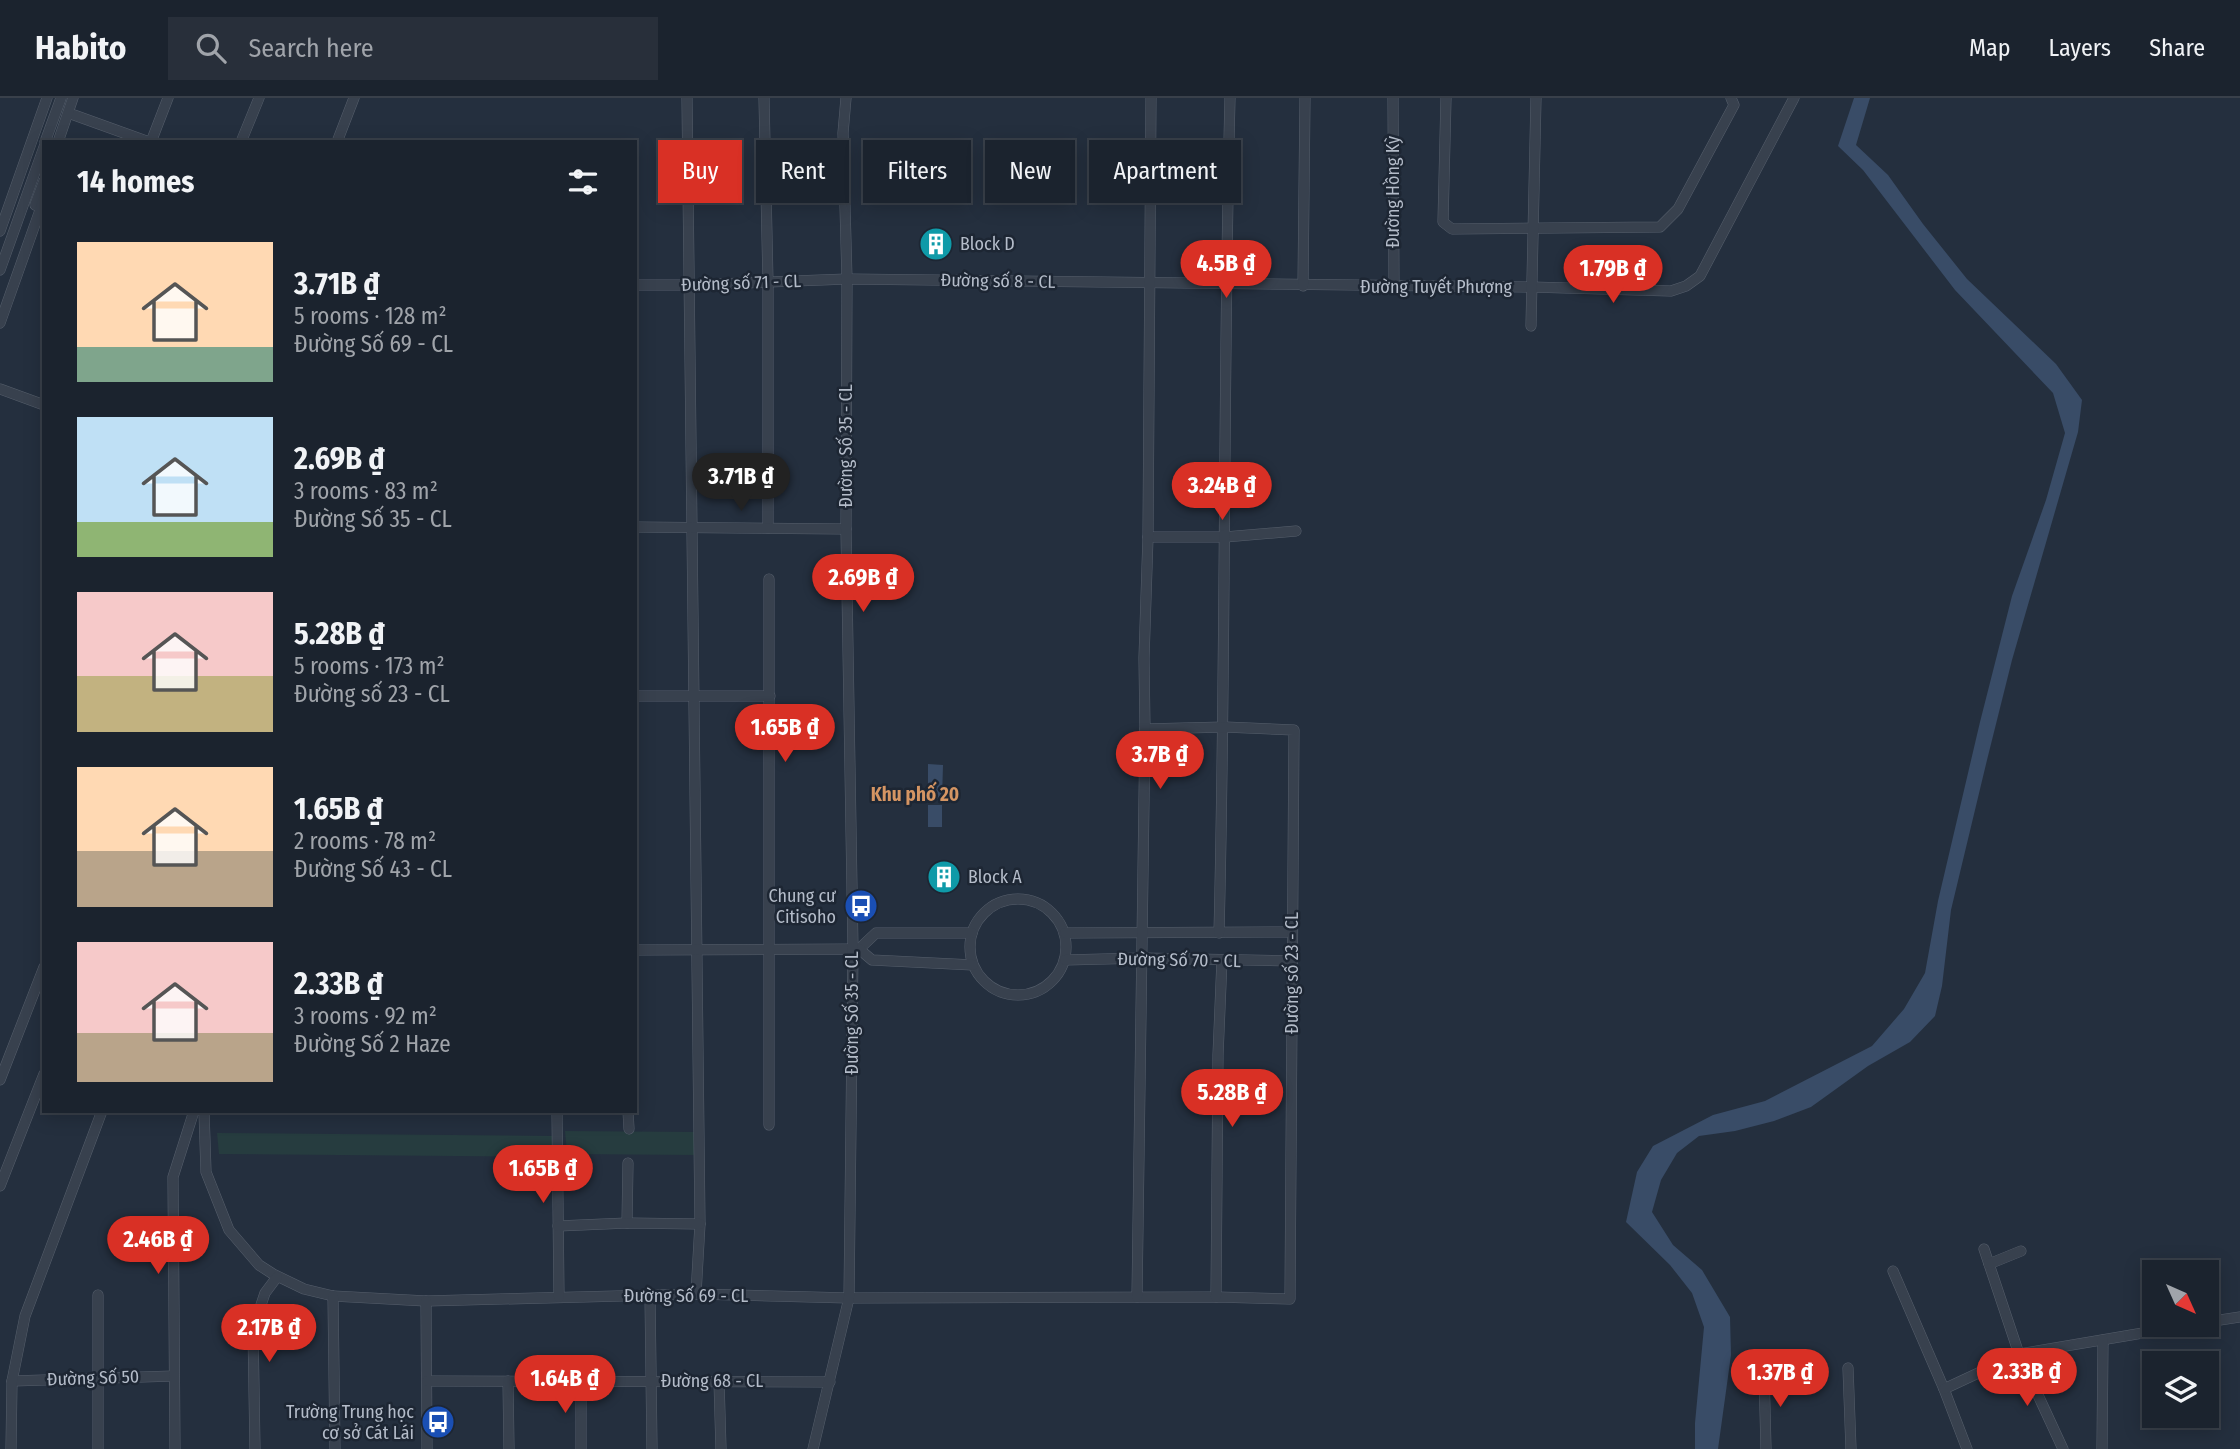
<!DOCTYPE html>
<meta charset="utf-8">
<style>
body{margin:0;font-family:"Fira Sans Condensed",sans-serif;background:#282f3a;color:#f1f3f6;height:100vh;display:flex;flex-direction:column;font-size:26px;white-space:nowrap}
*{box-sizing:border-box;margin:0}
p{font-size:23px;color:#a0a4aa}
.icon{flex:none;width:38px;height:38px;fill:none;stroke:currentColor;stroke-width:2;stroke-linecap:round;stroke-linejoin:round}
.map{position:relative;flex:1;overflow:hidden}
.drawer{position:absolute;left:42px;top:42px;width:595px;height:973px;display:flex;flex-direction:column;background:#1b232e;border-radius:0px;box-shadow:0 4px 18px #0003,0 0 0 2px #39404a}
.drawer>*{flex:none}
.banner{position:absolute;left:658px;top:42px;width:665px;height:63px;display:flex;gap:14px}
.needle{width:46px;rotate:135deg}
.tools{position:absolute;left:2142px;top:1162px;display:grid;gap:14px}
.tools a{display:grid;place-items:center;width:77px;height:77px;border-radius:0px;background:#1b232e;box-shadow:0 4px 18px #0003,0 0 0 2px #39404a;font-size:35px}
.price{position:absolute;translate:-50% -60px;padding:0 16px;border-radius:24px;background:#d93025;color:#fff;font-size:23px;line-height:46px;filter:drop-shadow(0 2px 4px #0008)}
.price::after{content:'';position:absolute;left:50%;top:42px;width:21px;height:16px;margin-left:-10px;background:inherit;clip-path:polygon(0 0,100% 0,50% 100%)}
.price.active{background:#222;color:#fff}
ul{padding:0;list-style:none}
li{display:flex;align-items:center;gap:21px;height:175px;padding:0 35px}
li span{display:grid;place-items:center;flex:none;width:196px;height:140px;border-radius:0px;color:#555}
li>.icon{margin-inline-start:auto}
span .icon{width:84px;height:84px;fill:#fffc;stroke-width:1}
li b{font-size:30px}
h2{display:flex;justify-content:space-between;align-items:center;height:84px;padding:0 35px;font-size:30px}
.pill{padding:0 24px;border-radius:0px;background:#1b232e;box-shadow:0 4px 18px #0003,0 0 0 2px #39404a;font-size:24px;line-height:63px}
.pill.active{background:#d93025;color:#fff}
header{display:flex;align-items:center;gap:42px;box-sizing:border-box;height:98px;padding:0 35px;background:#1b232e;border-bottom:2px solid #39404a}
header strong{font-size:33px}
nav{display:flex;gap:38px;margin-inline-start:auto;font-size:24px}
.search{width:490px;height:63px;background:#282f3a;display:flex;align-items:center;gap:18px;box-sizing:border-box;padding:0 24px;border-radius:0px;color:#a0a4aa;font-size:26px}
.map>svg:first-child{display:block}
.green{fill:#263c3f}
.water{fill:#394c67}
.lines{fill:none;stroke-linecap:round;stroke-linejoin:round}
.minor-casing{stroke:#565f6c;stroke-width:11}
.minor{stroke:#38414e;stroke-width:10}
.labels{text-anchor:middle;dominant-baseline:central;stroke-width:5;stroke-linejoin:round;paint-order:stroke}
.street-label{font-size:18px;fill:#b4bcc9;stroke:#1d2633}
.poi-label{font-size:18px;fill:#b4bcc9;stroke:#1d2633;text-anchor:start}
.neighbourhood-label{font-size:19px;font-weight:bold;fill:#d59563;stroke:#1d2633}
</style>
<header>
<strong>Habito</strong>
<div class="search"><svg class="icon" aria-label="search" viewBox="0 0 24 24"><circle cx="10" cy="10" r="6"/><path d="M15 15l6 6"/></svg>Search here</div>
<nav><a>Map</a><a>Layers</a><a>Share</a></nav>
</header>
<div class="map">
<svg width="2240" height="1351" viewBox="0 0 2240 1351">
<rect width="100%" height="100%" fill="#242f3e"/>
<g class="green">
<polygon points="565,1033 695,1034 694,1057 567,1056"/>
<polygon points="217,1035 554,1038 554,1059 219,1056"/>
</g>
<g class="water">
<polygon points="1854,0 1870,0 1856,47 1888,77 1923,126 1967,181 2056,266 2082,302 2078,334 2012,562 1987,662 1951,812 1942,888 1935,918 1910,944 1868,968 1811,1009 1774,1023 1735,1033 1699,1038 1677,1055 1661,1082 1652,1114 1673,1147 1702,1172 1730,1219 1731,1257 1718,1351 1695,1351 1695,1325 1704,1229 1692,1195 1670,1167 1626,1124 1637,1074 1653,1048 1713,1017 1765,1003 1872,948 1904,911 1925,875 1938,803 1980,624 2012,498 2046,402 2065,335 2053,295 1955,192 1863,72 1838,48"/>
<polygon points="928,666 943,667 942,701 928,701"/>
<rect x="928" y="707" width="14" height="22"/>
</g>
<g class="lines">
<defs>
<g id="minor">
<polyline points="687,0 700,1126 696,1196"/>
<polyline points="764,0 768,184 768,430"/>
<polyline points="1393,0 1394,188"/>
<polyline points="1446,0 1443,124 1452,131 1660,129 1678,111 1734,7 1731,0"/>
<polyline points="74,17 149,44"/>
<polyline points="45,44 61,0"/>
<polyline points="58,44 73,0"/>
<polyline points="151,44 168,0"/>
<polyline points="241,44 259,0"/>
<polyline points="337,44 354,0"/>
<polyline points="35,107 44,83"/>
<polyline points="0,133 47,0"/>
<polyline points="0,172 44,49"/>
<polyline points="635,187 690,187 847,181 1531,189 1671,193 1686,188 1700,178 1794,0"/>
<polyline points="1303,188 1305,0"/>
<polyline points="0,225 44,101"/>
<polyline points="1531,228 1536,0"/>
<polyline points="0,291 44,307"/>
<polyline points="635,429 846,431"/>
<polyline points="1148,439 1225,439 1296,433"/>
<polyline points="635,598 770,598"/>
<circle cx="1018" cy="849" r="48"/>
<polyline points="1065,835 1292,834"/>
<path d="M 1219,835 C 1226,557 1223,278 1230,0"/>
<polyline points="859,851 876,835 972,835"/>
<polyline points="635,852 859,851 872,862 973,867"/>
<polyline points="1065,862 1143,860 1292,863"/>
<polyline points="0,982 44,869"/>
<polyline points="204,1013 206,1074 229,1132 259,1167 273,1176 304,1191 333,1198 426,1203 696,1196 849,1200 1216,1199 1290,1201 1294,632 1225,629 1145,631"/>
<polyline points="557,1013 559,1199"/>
<polyline points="628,1013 629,1031"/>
<polyline points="769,1027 769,481"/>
<polyline points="0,1088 44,976"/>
<polyline points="627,1125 628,1065"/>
<polyline points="558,1128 627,1125 700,1126"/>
<polyline points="1984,1151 2019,1256 2063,1351"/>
<polyline points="1989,1166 2021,1153"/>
<polyline points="1893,1173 1944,1291 1967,1351"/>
<polyline points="98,1197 98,1351"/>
<polyline points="650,1197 652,1351"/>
<polyline points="333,1198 335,1351"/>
<polyline points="1137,1199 1145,631 1144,560 1148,439 1151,0"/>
<polyline points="1216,1199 1218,957 1222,862"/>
<polyline points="426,1203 427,1351"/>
<polyline points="2207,1224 2240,1219"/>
<polyline points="1848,1270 1851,1351"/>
<polyline points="1764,1272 1766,1351"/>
<polyline points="12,1283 174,1278"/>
<polyline points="427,1283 830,1284"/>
<polyline points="508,1283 509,1351"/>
<polyline points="581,1283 581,1351"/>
<polyline points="719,1283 721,1351"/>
<polyline points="1944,1291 2019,1256 2190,1227"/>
<polyline points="11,1351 12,1283 25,1218 102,1013"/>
<polyline points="175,1351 173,1079 194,1013"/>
<polyline points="255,1351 253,1231 265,1195 277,1179"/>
<polyline points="813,1351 849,1200 853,851 846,431 847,181 843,35 846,0"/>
<polyline points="2102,1351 2103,1242"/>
</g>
</defs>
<use href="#minor" class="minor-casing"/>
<use href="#minor" class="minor"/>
</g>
<defs>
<symbol id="building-disc" viewBox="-11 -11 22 22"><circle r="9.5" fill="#0f9aa8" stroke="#1d2633"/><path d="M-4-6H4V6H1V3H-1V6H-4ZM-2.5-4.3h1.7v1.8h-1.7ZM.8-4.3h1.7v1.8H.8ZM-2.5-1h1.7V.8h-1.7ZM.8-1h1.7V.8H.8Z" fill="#fff"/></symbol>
<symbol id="bus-disc" viewBox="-11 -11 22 22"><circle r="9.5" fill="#1a4fb4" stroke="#1d2633"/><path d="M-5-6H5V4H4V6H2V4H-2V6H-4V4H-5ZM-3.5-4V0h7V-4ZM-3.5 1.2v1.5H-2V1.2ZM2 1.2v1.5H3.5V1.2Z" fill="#fff"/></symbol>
</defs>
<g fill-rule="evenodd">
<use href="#building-disc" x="917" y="127" width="38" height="38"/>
<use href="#building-disc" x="925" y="760" width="38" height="38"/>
<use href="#bus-disc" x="842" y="789" width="38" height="38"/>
<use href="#bus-disc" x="419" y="1305" width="38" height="38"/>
</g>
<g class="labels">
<g class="street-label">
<text transform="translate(1393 94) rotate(-90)">Đường Hồng Kỳ</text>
<text transform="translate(998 183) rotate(1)">Đường số 8 - CL</text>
<text transform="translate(741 185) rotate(-2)">Đường số 71 - CL</text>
<text x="1436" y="189">Đường Tuyết Phượng</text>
<text transform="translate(846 348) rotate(-90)">Đường Số 35 - CL</text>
<text transform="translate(1179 862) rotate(1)">Đường Số 70 - CL</text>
<text transform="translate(1292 875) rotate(-90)">Đường số 23 - CL</text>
<text transform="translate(852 915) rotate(-90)">Đường Số 35 - CL</text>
<text x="686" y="1198">Đường Số 69 - CL</text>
<text transform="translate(93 1280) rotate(-2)">Đường Số 50</text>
<text x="712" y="1283">Đường 68 - CL</text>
</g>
<g class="poi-label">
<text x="960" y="146">Block D</text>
<text x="968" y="779">Block A</text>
<text x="836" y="798" text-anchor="end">Chung cư<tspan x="836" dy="21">Citisoho</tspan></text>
<text x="414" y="1314" text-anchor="end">Trường Trung học<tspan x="414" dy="21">cơ sở Cát Lái</tspan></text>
</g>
<g class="neighbourhood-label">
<text x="915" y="696">Khu phố 20</text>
</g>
</g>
</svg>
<div class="tools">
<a><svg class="needle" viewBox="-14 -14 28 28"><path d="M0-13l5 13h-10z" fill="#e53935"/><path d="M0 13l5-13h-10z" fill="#a0a4aa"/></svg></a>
<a><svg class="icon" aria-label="layers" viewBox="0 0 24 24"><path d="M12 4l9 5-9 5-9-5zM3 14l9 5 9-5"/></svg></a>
</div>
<b class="price" style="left:1226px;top:202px">4.5B ₫</b>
<b class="price" style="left:1613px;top:207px">1.79B ₫</b>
<b class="price active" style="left:741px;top:415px">3.71B ₫</b>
<b class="price" style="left:1222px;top:424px">3.24B ₫</b>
<b class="price" style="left:863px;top:516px">2.69B ₫</b>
<b class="price" style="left:785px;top:666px">1.65B ₫</b>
<b class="price" style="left:1160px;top:693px">3.7B ₫</b>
<b class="price" style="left:1232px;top:1031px">5.28B ₫</b>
<b class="price" style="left:543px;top:1107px">1.65B ₫</b>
<b class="price" style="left:158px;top:1178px">2.46B ₫</b>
<b class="price" style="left:269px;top:1266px">2.17B ₫</b>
<b class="price" style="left:2027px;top:1310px">2.33B ₫</b>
<b class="price" style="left:1780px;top:1311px">1.37B ₫</b>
<b class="price" style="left:565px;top:1317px">1.64B ₫</b>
<div class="banner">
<a class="pill active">Buy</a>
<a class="pill">Rent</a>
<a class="pill">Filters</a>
<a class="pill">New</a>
<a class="pill">Apartment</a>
</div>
<section class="drawer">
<h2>14 homes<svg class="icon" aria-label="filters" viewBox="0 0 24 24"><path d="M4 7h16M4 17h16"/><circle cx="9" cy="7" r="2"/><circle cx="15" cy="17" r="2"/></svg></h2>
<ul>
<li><span style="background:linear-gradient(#ffd9b3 75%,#7fa58c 0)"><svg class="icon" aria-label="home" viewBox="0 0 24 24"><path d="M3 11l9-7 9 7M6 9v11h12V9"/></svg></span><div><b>3.71B ₫</b><p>5 rooms · 128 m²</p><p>Đường Số 69 - CL</p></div></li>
<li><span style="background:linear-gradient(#bfe0f5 75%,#8fb573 0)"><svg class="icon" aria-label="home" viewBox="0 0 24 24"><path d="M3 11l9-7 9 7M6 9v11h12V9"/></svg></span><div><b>2.69B ₫</b><p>3 rooms · 83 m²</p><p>Đường Số 35 - CL</p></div></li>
<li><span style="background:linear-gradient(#f6c9c9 60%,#c2b280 0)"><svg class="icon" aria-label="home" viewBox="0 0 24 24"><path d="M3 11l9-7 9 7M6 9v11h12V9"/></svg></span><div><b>5.28B ₫</b><p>5 rooms · 173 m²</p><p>Đường số 23 - CL</p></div></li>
<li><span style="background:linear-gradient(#ffd9b3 60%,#b9a48a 0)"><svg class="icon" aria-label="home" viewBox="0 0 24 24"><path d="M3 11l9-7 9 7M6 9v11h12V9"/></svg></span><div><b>1.65B ₫</b><p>2 rooms · 78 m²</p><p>Đường Số 43 - CL</p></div></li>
<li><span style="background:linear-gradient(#f6c9c9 65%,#b9a48a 0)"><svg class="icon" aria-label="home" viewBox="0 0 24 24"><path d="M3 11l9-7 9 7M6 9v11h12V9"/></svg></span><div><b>2.33B ₫</b><p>3 rooms · 92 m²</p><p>Đường Số 2 Haze</p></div></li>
</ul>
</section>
</div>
